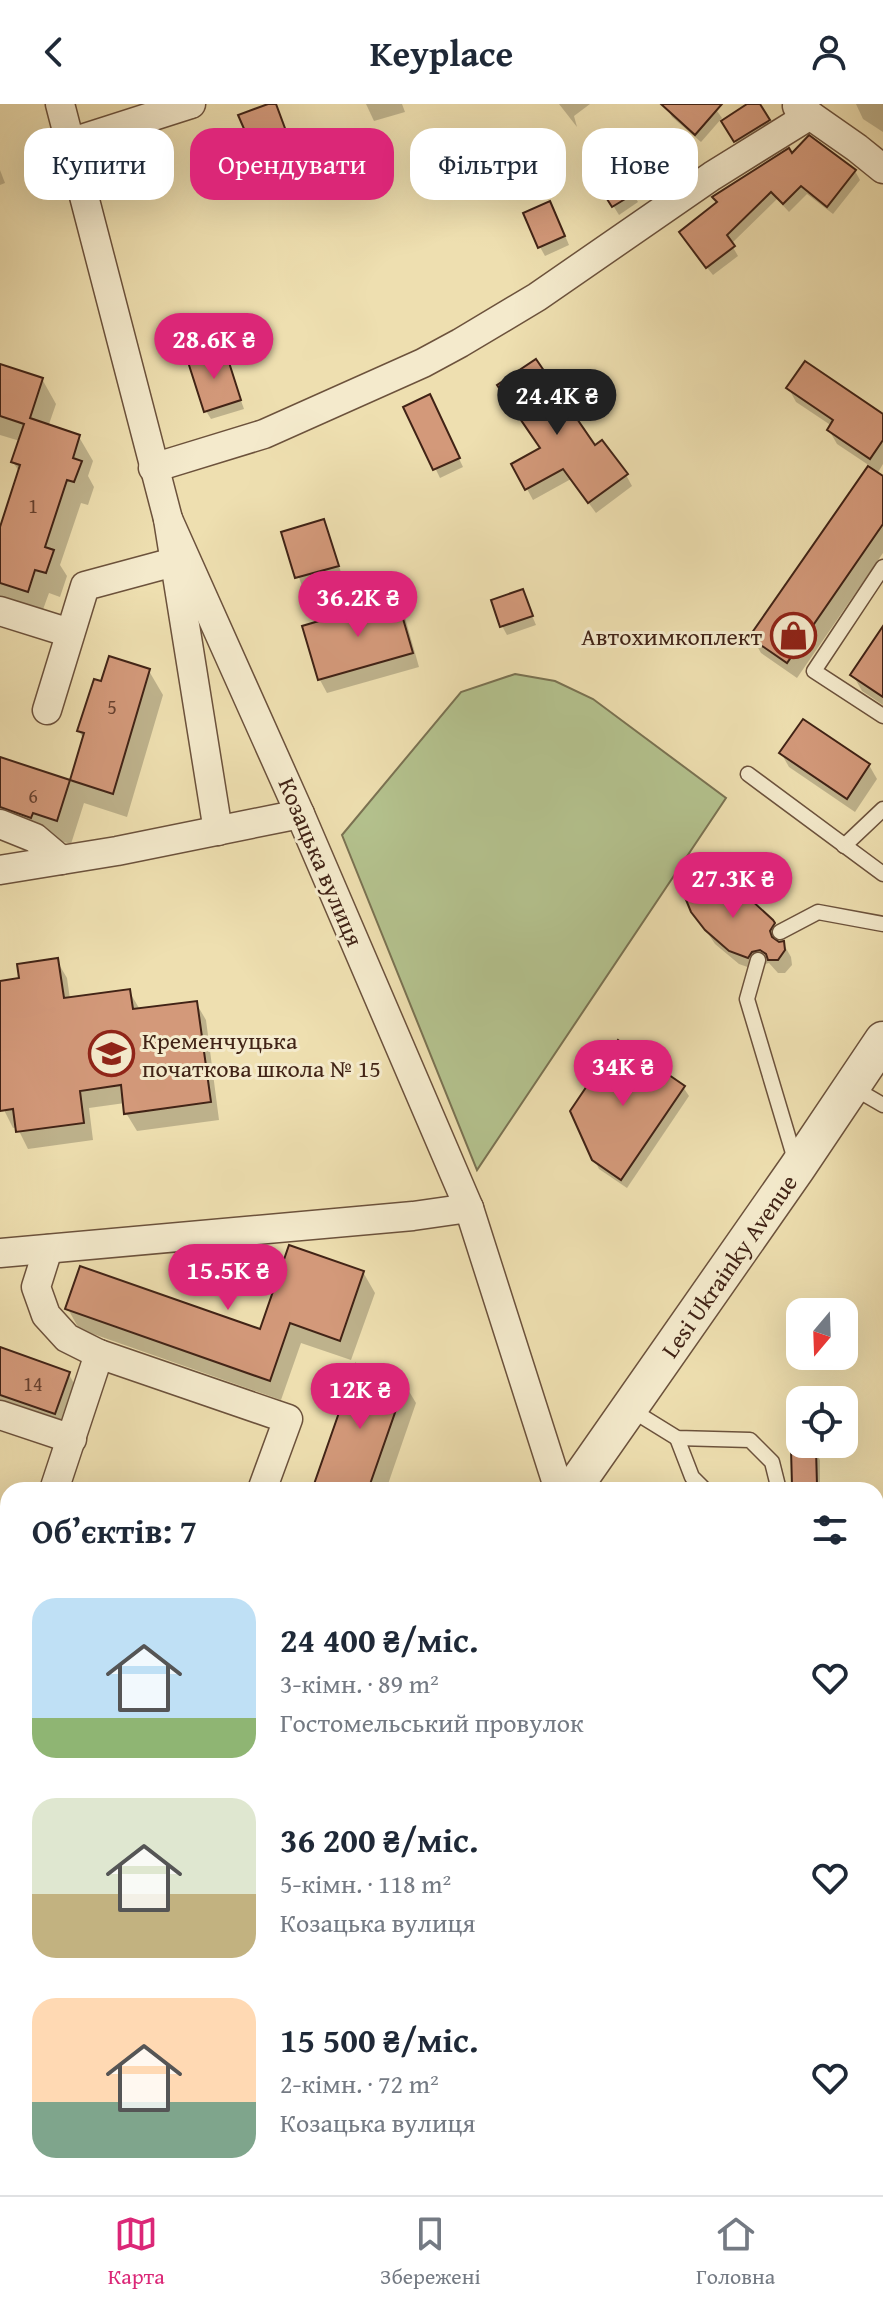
<!DOCTYPE html>
<html lang="uk">
<meta charset="utf-8">
<style>
body{margin:0;font-family:"Gentium Book Plus",serif;background:#f6f6f7;color:#1f2937;height:100vh;display:flex;flex-direction:column;font-size:30px;white-space:nowrap}
*{box-sizing:border-box;margin:0}
p{font-size:26px;color:#747a83}
.icon{flex:none;width:44px;height:44px;fill:none;stroke:currentColor;stroke-width:2;stroke-linecap:round;stroke-linejoin:round}
.map{position:relative;flex:1;overflow:hidden}
.side{position:absolute;left:0px;top:1378px;width:884px;height:714px;display:flex;flex-direction:column;background:#fff;border-radius:24px 24px 0 0;box-shadow:0 8px 32px #0002}
.side>*{flex:none}
.guide{position:absolute;left:24px;top:24px;width:836px;height:72px;display:flex;gap:16px}
.needle{width:52px;rotate:199deg}
.tools{position:absolute;left:786px;top:1194px;display:grid;gap:16px}
.tools a{display:grid;place-items:center;width:72px;height:72px;border-radius:16px;background:#fff;box-shadow:0 8px 32px #0002;font-size:40px}
.price{position:absolute;translate:-50% -68px;padding:0 18px;border-radius:28px;background:#db2777;color:#fff;font-size:26px;line-height:52px;filter:drop-shadow(0 2px 4px #0008)}
.price::after{content:'';position:absolute;left:50%;top:48px;width:24px;height:18px;margin-left:-12px;background:inherit;clip-path:polygon(0 0,100% 0,50% 100%)}
.price.on{background:#222;color:#fff}
ul{padding:0;list-style:none}
li{display:flex;align-items:center;gap:24px;height:200px;padding:0 32px}
li span{display:grid;place-items:center;flex:none;width:224px;height:160px;border-radius:24px;color:#555}
li>.icon{margin-inline-start:auto}
span .icon{width:96px;height:96px;fill:#fffc;stroke-width:1}
li b{font-size:34px}
h2{display:flex;justify-content:space-between;align-items:center;height:96px;padding:0 32px;font-size:34px}
.pill{padding:0 28px;border-radius:24px;background:#fff;box-shadow:0 8px 32px #0002;font-size:28px;line-height:72px}
.pill.on{background:#db2777;color:#fff}
header{display:flex;justify-content:space-between;align-items:center;height:104px;padding:0 32px;background:#fff;font-size:36px;font-weight:700}
.menu{display:flex;justify-content:space-around;align-items:center;height:112px;border-top:2px solid #e0e1e3;background:#fff;font-size:22px;color:#747a83}
.menu a{display:grid;justify-items:center;gap:4px}
.menu .on{color:#db2777}
.map>svg:first-child{display:block}
.green{fill:#b4c28e;stroke:#7a7252;stroke-width:2}
.shadow{fill:#0003}
.building{fill:#d3997a;stroke:#412316;stroke-width:2}
.lines{fill:none;stroke-linecap:round;stroke-linejoin:round}
.service-casing{stroke:#6c523c;stroke-width:17}
.minor-casing{stroke:#6c523c;stroke-width:31}
.tertiary-casing{stroke:#6c523c;stroke-width:39}
.service{stroke:#f4eacc;stroke-width:14}
.minor{stroke:#f4eacc;stroke-width:28}
.tertiary{stroke:#f4eacc;stroke-width:36}
.labels{text-anchor:middle;dominant-baseline:central;stroke-width:6;stroke-linejoin:round;paint-order:stroke}
.number-label{font-size:20px;fill:#66402f}
.poi-label{font-size:24px;fill:#412316;stroke:#f4eacc;text-anchor:end}
.street-label{font-size:24px;fill:#412316;stroke:#f4eacc}
</style>
<header><svg class="icon" aria-label="back" viewBox="0 0 24 24"><path d="M15 5l-7 7 7 7"/></svg>Keyplace<svg class="icon" aria-label="person" viewBox="0 0 24 24"><circle cx="12" cy="8" r="4"/><path d="M4 21q1-7 8-7t8 7"/></svg></header>
<div class="map">
<svg width="883" height="2091" viewBox="0 0 883 2091">
<rect width="100%" height="100%" fill="#eedfb0"/>
<filter id="stains"><feTurbulence type="fractalNoise" baseFrequency=".0025" numOctaves="4"/><feColorMatrix values="0 0 0 0 .2 0 0 0 0 .09 0 0 0 0 .02 0 0 0 .5 -.17"/></filter>
<radialGradient id="worn" r=".72"><stop offset=".6" stop-color="#630" stop-opacity="0"/><stop offset="1" stop-color="#630" stop-opacity=".3"/></radialGradient>
<polygon class="green" points="515,570 555,577 593,595 726,694 477,1066 342,731 461,588"/>
<g class="shadow">
<polygon points="274,0 290,36 277,41 282,56 248,68 242,60 247,28"/>
<polygon points="366,0 402,0 405,8 374,17"/>
<polygon points="559,0 590,0 574,12 577,23"/>
<polygon points="670,0 712,0 722,14 701,38 672,13 667,4"/>
<polygon points="750,0 758,0 773,25 741,46 728,27"/>
<polygon points="856,0 883,0 883,28 863,15"/>
<polygon points="648,35 662,58 627,80 638,98 619,111 593,69"/>
<polygon points="792,53 855,67 860,76 833,110 807,90 789,108 777,95 731,140 738,152 713,171 686,138"/>
<polygon points="0,66 5,79 0,81"/>
<polygon points="555,108 569,141 545,152 540,143"/>
<polygon points="224,249 244,305 211,315 206,307"/>
<polygon points="0,262 42,275 56,300 48,323 79,333 93,357 88,372 94,383 88,401 81,399 60,461 67,472 60,493 49,489 41,511 0,497 0,430 20,369 13,358 20,337 0,331"/>
<polygon points="789,285 883,312 883,360 877,370 883,374 883,449 797,574 761,549 752,533 870,362 837,340 829,326 832,322 796,298"/>
<polygon points="434,302 463,363 440,374 406,304"/>
<polygon points="594,344 626,371 632,382 596,409 571,375 533,396 514,361"/>
<polygon points="323,417 342,471 302,482 283,429"/>
<polygon points="522,488 536,521 507,531 502,522"/>
<polygon points="396,497 404,510 419,563 327,589 320,576 304,523"/>
<polygon points="883,526 883,601 862,587 853,571"/>
<polygon points="149,567 163,591 127,713 84,699 71,740 46,733 0,725 0,655 72,678 84,636 79,627 102,580"/>
<polygon points="781,649 869,661 877,675 855,708 789,663"/>
<polygon points="693,807 772,818 781,834 777,839 783,839 791,853 792,861 785,869 778,869 769,859 759,862 756,866 739,860 715,840"/>
<polygon points="57,857 67,874 70,895 129,887 139,904 196,899 206,916 219,1016 137,1027 126,1009 125,999 89,1004 93,1036 28,1045 17,1023 13,1024 0,998 0,879 21,876"/>
<polygon points="683,983 689,992 627,1084 599,1065 594,1055"/>
<polygon points="363,1168 375,1189 351,1256 301,1239 281,1296 79,1225 68,1205 261,1228"/>
<polygon points="0,1245 68,1269 86,1300 72,1339 0,1314"/>
<polygon points="404,1279 416,1299 386,1386 314,1386"/>
<polygon points="815,1347 820,1356 820,1386 797,1386 794,1381"/>
<polygon points="0,1449 8,1459 8,1516 0,1517"/>
<polygon points="0,1783 8,1786 8,1852 0,1849"/>
<polygon points="876,1908 883,1911 883,1939 876,1936"/>
<polygon points="0,1919 8,1922 6,1960 0,1958"/>
<polygon points="238,2084 313,2084 308,2091 233,2091"/>
<polygon points="401,2084 438,2084 442,2091 405,2091"/>
<polygon points="641,2084 717,2084 706,2091 636,2091 635,2088"/>
</g>
<g class="building">
<polygon points="268,0 276,0 286,27 273,32 279,46 241,61 230,33 245,27 238,11"/>
<polygon points="661,0 722,0 695,31"/>
<polygon points="747,0 760,0 770,16 734,38 721,17"/>
<polygon points="809,31 856,66 827,103 801,82 783,100 771,88 727,131 735,142 706,164 679,128 717,98 712,93 789,44 792,49"/>
<polygon points="649,32 659,48 624,71 635,89 612,103 590,68"/>
<polygon points="550,97 565,132 538,144 523,109"/>
<polygon points="225,246 241,296 204,308 188,258"/>
<polygon points="536,255 595,341 602,336 628,370 588,399 563,365 525,386 511,360 540,344 497,281"/>
<polygon points="805,257 883,310 883,336 870,355 827,326 833,316 786,284"/>
<polygon points="0,260 43,274 30,314 80,331 73,354 82,357 74,378 67,376 45,443 54,446 46,469 35,466 28,488 0,479 0,423 20,361 11,358 24,320 0,312"/>
<polygon points="430,290 460,354 433,366 403,303"/>
<polygon points="868,362 883,372 883,420 787,559 749,533"/>
<polygon points="324,415 339,462 295,474 281,428"/>
<polygon points="523,485 533,512 500,523 491,496"/>
<polygon points="397,494 413,549 318,576 302,522"/>
<polygon points="883,522 883,593 850,571"/>
<polygon points="109,552 150,565 113,690 70,676 84,629 77,627 94,575 101,577"/>
<polygon points="803,615 870,660 847,695 779,649"/>
<polygon points="0,653 70,676 57,717 33,709 31,714 0,703"/>
<polygon points="697,775 714,778 749,794 773,816 775,819 770,827 772,833 779,838 784,837 785,846 778,856 768,856 766,850 760,846 752,848 748,854 729,847 705,826 691,808 684,791 687,781"/>
<polygon points="58,854 64,894 130,885 133,905 197,897 211,998 124,1010 121,981 80,987 84,1019 16,1028 13,1005 0,1007 0,877 19,874 17,860"/>
<polygon points="618,936 685,982 621,1076 592,1056 570,1007"/>
<polygon points="289,1141 364,1167 340,1237 290,1219 270,1277 65,1205 80,1162 260,1225"/>
<polygon points="0,1243 70,1268 55,1310 0,1291"/>
<polygon points="356,1260 406,1277 368,1386 312,1386"/>
<polygon points="791,1345 816,1345 817,1381 792,1382"/>
</g>
<g class="lines">
<defs>
<g id="service">
<polyline points="883,463 814,567 883,612"/>
<polyline points="748,670 883,770"/>
<polyline points="844,742 883,705"/>
<polyline points="780,828 818,808 883,820"/>
<polyline points="758,856 747,895 796,1059"/>
<polyline points="852,983 883,1001"/>
<polyline points="630,1305 677,1334 750,1336 772,1358 779,1386"/>
<polyline points="677,1334 692,1373 705,1386"/>
<polyline points="876,1419 883,1420"/>
<polyline points="0,1998 8,2000"/>
<polyline points="604,2084 608,2091"/>
</g>
<g id="minor">
<polyline points="60,0 168,415 218,727"/>
<polyline points="797,2 857,44 883,65"/>
<polyline points="69,39 191,0"/>
<polyline points="153,364 264,330 423,259 460,239 537,193 712,72 810,11"/>
<polyline points="168,415 300,710 469,1104 559,1386"/>
<polyline points="0,507 70,529"/>
<polyline points="47,606 85,482 174,458"/>
<polyline points="0,720 35,734 61,756"/>
<polyline points="0,766 117,747 300,710"/>
<polyline points="48,1145 36,1183 46,1211 67,1234 99,1250 288,1315 262,1386"/>
<polyline points="0,1149 413,1112 469,1104"/>
<polyline points="0,1311 72,1335"/>
<polyline points="54,1386 99,1250"/>
<polyline points="0,1525 8,1503"/>
<polyline points="876,1720 883,1723"/>
<polyline points="0,1745 8,1748"/>
<polyline points="876,1949 883,1951"/>
<polyline points="340,2084 343,2091"/>
<polyline points="529,2091 541,2084"/>
</g>
<g id="tertiary">
<polyline points="572,1386 797,1064 883,936"/>
<polyline points="88,2091 93,2084"/>
</g>
</defs>
<use href="#service" class="service-casing"/>
<use href="#minor" class="minor-casing"/>
<use href="#tertiary" class="tertiary-casing"/>
<use href="#service" class="service"/>
<use href="#minor" class="minor"/>
<use href="#tertiary" class="tertiary"/>
</g>
<defs>
<symbol id="shop-ring" viewBox="-11 -11 22 22"><circle r="9.5" fill="#f4eacc" stroke="#8f2418" stroke-width="1.5"/><path d="M-5-2.5h2.3a2.7 3.5 0 0 1 5.4 0H5L5.5 6h-11ZM-1.5-2.5h3a1.5 2.3 0 0 0-3 0Z" fill="#8f2418"/></symbol>
<symbol id="school-ring" viewBox="-11 -11 22 22"><circle r="9.5" fill="#f4eacc" stroke="#8f2418" stroke-width="1.5"/><path d="M0-5L7-2L0 1L-7-2ZM-4 1L0 2.5L4 1V4Q0 6-4 4Z" fill="#8f2418"/></symbol>
</defs>
<g fill-rule="evenodd">
<use href="#shop-ring" x="768" y="506" width="51" height="51"/>
<use href="#school-ring" x="86" y="924" width="51" height="51"/>
</g>
<g class="labels">
<g class="number-label">
<text x="33" y="401">1</text>
<text x="112" y="602">5</text>
<text x="33" y="691">6</text>
<text x="33" y="1279">14</text>
</g>
<g class="poi-label">
<text x="762" y="532">Автохимкоплект</text>
<text x="142" y="936" text-anchor="start">Кременчуцька<tspan x="142" dy="28">початкова школа № 15</tspan></text>
</g>
<g class="street-label">
<text transform="translate(321 758) rotate(67)">Козацька вулиця</text>
<text transform="translate(729 1162) rotate(-55)">Lesi Ukrainky Avenue</text>
</g>
</g>
<rect width="100%" height="100%" filter="url(#stains)"/>
<rect width="100%" height="100%" fill="url(#worn)"/>
</svg>
<div class="tools">
<a><svg class="needle" viewBox="-14 -14 28 28"><path d="M0-13l5 13h-10z" fill="#e53935"/><path d="M0 13l5-13h-10z" fill="#747a83"/></svg></a>
<a><svg class="icon" aria-label="locate" viewBox="0 0 24 24"><circle cx="12" cy="12" r="6"/><path d="M12 2v4M12 18v4M2 12h4M18 12h4"/></svg></a>
</div>
<b class="price" style="left:214px;top:277px">28.6K ₴</b>
<b class="price on" style="left:557px;top:333px">24.4K ₴</b>
<b class="price" style="left:358px;top:535px">36.2K ₴</b>
<b class="price" style="left:733px;top:816px">27.3K ₴</b>
<b class="price" style="left:623px;top:1004px">34K ₴</b>
<b class="price" style="left:228px;top:1208px">15.5K ₴</b>
<b class="price" style="left:360px;top:1327px">12K ₴</b>
<div class="guide">
<a class="pill">Купити</a>
<a class="pill on">Орендувати</a>
<a class="pill">Фільтри</a>
<a class="pill">Нове</a>
</div>
<section class="side">
<h2>Об’єктів: 7<svg class="icon" aria-label="filters" viewBox="0 0 24 24"><path d="M4 7h16M4 17h16"/><circle cx="9" cy="7" r="2"/><circle cx="15" cy="17" r="2"/></svg></h2>
<ul>
<li><span style="background:linear-gradient(#bfe0f5 75%,#8fb573 0)"><svg class="icon" aria-label="home" viewBox="0 0 24 24"><path d="M3 11l9-7 9 7M6 9v11h12V9"/></svg></span><div><b>24 400 ₴/міс.</b><p>3-кімн. · 89 m²</p><p>Гостомельський провулок</p></div><svg class="icon" aria-label="heart" viewBox="0 0 24 24"><path d="M12 20l-8-8c-3-5 5-10 8-4 3-6 11-1 8 4z"/></svg></li>
<li><span style="background:linear-gradient(#dfe7d0 60%,#c2b280 0)"><svg class="icon" aria-label="home" viewBox="0 0 24 24"><path d="M3 11l9-7 9 7M6 9v11h12V9"/></svg></span><div><b>36 200 ₴/міс.</b><p>5-кімн. · 118 m²</p><p>Козацька вулиця</p></div><svg class="icon" aria-label="heart" viewBox="0 0 24 24"><path d="M12 20l-8-8c-3-5 5-10 8-4 3-6 11-1 8 4z"/></svg></li>
<li><span style="background:linear-gradient(#ffd9b3 65%,#7fa58c 0)"><svg class="icon" aria-label="home" viewBox="0 0 24 24"><path d="M3 11l9-7 9 7M6 9v11h12V9"/></svg></span><div><b>15 500 ₴/міс.</b><p>2-кімн. · 72 m²</p><p>Козацька вулиця</p></div><svg class="icon" aria-label="heart" viewBox="0 0 24 24"><path d="M12 20l-8-8c-3-5 5-10 8-4 3-6 11-1 8 4z"/></svg></li>
</ul>
</section>
</div>
<nav class="menu">
<a class="on"><svg class="icon" aria-label="map" viewBox="0 0 24 24"><path d="M3 6l6-2 6 2 6-2v14l-6 2-6-2-6 2zM9 4v14M15 6v14"/></svg>Карта</a>
<a><svg class="icon" aria-label="saved" viewBox="0 0 24 24"><path d="M7 4h10v16l-5-4-5 4z"/></svg>Збережені</a>
<a><svg class="icon" aria-label="home" viewBox="0 0 24 24"><path d="M3 11l9-7 9 7M6 9v11h12V9"/></svg>Головна</a>
</nav>
